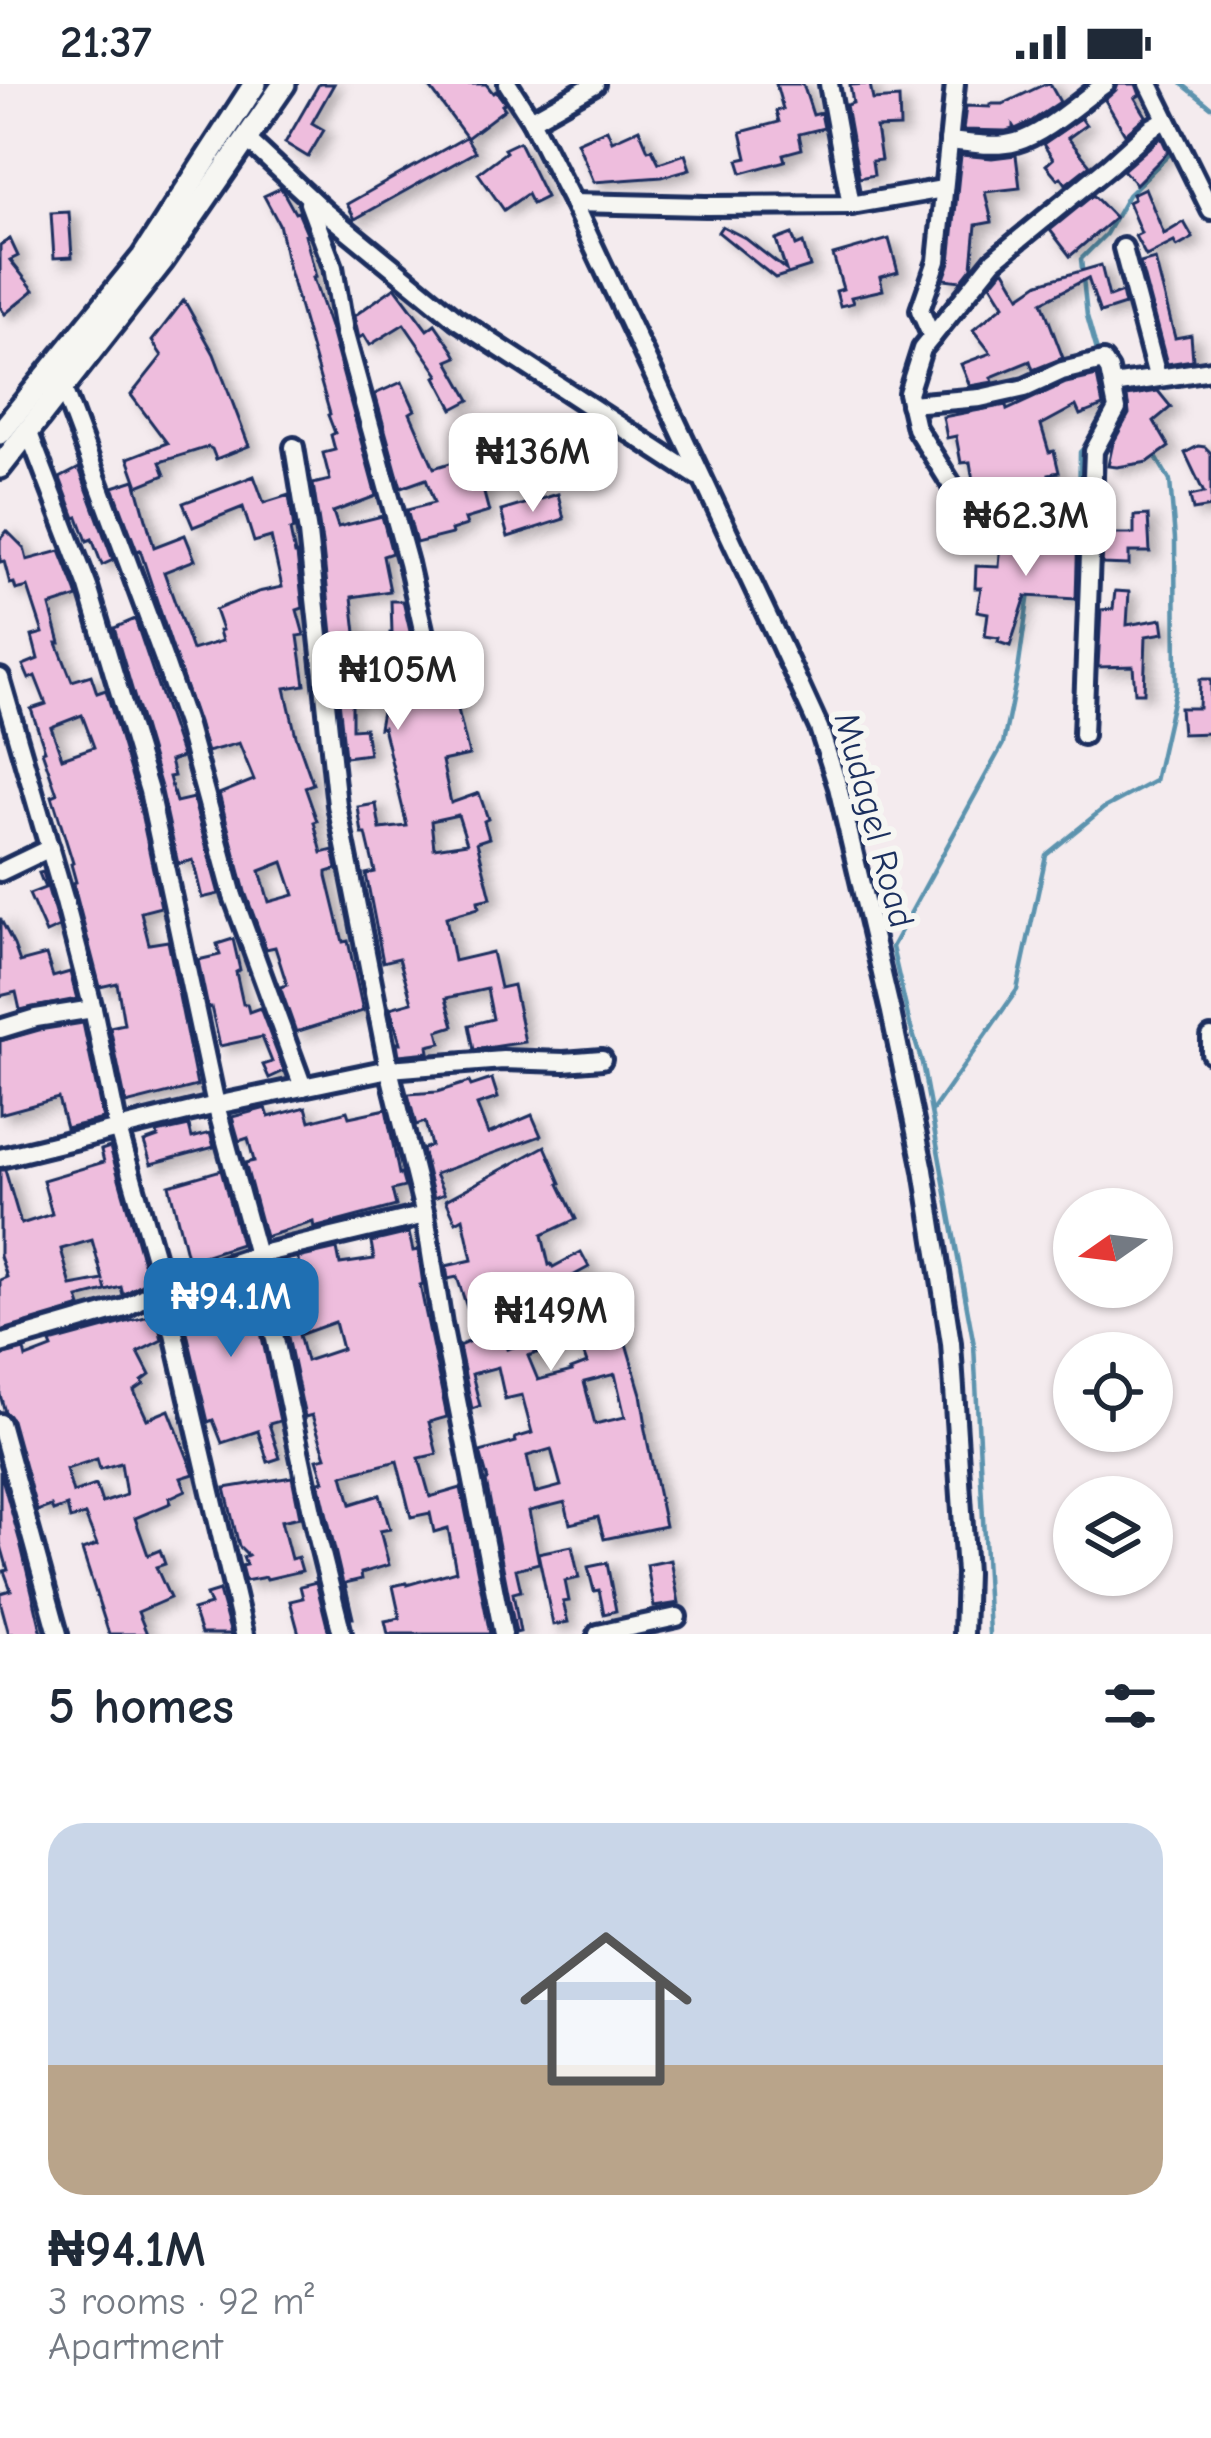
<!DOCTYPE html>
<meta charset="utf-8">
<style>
body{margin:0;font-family:"Comic Neue",sans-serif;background:#f6f6f7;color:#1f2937;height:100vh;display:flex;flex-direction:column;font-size:45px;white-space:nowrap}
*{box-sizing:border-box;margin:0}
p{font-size:39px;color:#747a83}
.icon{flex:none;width:66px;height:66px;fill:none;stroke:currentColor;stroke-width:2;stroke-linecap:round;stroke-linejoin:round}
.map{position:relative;height:1550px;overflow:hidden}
.panel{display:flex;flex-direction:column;background:#fff;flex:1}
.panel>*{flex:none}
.needle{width:78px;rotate:256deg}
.controls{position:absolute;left:1053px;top:1104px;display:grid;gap:24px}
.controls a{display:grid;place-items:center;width:120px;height:120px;border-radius:50%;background:#fff;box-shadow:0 3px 9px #0004;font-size:60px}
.price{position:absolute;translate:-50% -102px;padding:0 27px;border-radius:24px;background:#fff;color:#222;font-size:39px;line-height:78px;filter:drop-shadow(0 3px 6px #0008)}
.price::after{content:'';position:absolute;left:50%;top:72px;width:36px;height:27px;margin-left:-18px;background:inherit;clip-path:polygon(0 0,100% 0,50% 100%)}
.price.on{background:#1f6fb2;color:#fff}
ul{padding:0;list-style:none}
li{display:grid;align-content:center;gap:24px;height:636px;padding:0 48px}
li span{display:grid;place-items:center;height:372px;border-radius:36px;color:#555}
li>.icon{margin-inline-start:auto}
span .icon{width:216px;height:216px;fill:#fffc;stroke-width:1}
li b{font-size:51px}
h2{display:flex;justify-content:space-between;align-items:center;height:144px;padding:0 48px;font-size:51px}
.status{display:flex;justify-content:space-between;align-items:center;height:84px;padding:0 60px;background:#fff;direction:ltr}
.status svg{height:33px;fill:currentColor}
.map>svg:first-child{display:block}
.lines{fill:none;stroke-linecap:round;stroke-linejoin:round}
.stream{stroke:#5b93ae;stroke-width:4.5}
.building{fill:#eebddd;stroke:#1b2f5e;stroke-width:3;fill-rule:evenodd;filter:url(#shadow)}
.minor-casing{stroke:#1b2f5e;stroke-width:26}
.major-casing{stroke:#1b2f5e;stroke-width:30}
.minor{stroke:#f6f6f2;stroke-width:16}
.major{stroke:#f6f6f2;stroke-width:21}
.labels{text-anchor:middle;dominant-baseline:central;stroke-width:12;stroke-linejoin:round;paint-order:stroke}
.street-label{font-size:36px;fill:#1b2f5e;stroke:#f6f6f2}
</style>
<div class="status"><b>21:37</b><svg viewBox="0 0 49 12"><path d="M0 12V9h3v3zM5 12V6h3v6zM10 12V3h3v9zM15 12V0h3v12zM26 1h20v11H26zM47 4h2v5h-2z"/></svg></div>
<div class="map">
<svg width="1211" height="1550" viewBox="0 0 1211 1550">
<defs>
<filter id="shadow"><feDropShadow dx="8" dy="5" stdDeviation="6" flood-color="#0004"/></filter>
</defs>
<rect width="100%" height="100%" fill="#f4ebee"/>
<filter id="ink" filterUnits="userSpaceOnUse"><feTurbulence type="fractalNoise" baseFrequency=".00833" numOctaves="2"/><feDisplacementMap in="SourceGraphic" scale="24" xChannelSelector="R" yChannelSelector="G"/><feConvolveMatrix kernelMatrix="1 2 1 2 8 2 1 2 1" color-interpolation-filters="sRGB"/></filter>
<g filter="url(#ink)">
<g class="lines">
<g class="stream">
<polyline points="1182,0 1211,23"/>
<polyline points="1099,274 1087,232 1081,175 1106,150 1128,111 1175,65"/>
<polyline points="1072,425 1079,423 1080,368 1092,356"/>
<polyline points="932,1027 1017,906 1046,771 1104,724 1155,697 1176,604 1175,455 1170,397 1155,371"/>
<polyline points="989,1550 974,1261 922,979 909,937 892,863 1003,660 1018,587 1029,509"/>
</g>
</g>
<g class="building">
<polygon points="319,0 334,0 312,39 324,46 308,73 285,59"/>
<polygon points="427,0 486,0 493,9 496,7 505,19 502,21 505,25 467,54"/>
<polygon points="776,0 803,0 813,31 821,29 824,44 799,50 802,65 783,70 785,77 742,89 738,76 747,74 741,48 779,38 776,27 783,25"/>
<polygon points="870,0 873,16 899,14 900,43 876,44 881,76 872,77 874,91 859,94 846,21 853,19 850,1"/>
<polygon points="1045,0 1050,0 1060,18 1032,37 1015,45 1013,42 1013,45 1006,47 963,46 966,22 990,23 990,20 1003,20"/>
<polygon points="1118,0 1136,0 1140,11 1135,14 1146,32 1125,50 1105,16 1116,6"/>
<polygon points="1081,34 1086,41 1068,54 1090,81 1066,100 1061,93 1058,95 1046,81 1053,75 1043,60"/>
<polygon points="607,45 612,57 639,45 648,66 652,65 659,79 685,70 690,85 662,93 594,98 577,58"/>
<polygon points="466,53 475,68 355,135 347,120"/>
<polygon points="1161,53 1168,68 1136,100 1123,86"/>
<polygon points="519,58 546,113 532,120 527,110 504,126 478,89 506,68 504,65"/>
<polygon points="961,71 992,74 1016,71 1020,104 985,108 992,138 976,141 972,183 961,197 944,195 950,178"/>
<path d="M 281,104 L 295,129 L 298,128 L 307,149 L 305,150 L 316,193 L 313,194 L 331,246 L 376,412 L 333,428 L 338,443 L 382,432 L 392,469 L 383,472 L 390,507 L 352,513 L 357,558 L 345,558 L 349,585 L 388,586 L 390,549 L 392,549 L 391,517 L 403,517 L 415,569 L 408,569 L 405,607 L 421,605 L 424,625 L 456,617 L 469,671 L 442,677 L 451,719 L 479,709 L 488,735 L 484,737 L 489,754 L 477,758 L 491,814 L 478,817 L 479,824 L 446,833 L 454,877 L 492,868 L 500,904 L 513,901 L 525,958 L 474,966 L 469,941 L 493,935 L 487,905 L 446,914 L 454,942 L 438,947 L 441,959 L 428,962 L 429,968 L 399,971 L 397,959 L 400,959 L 390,924 L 412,918 L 399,874 L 383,878 L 366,790 L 375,788 L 366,750 L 362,750 L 358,723 L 376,720 L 380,745 L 407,742 L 383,643 L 379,644 L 384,616 L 352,615 L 352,645 L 365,644 L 369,670 L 345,673 L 323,465 L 313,400 L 330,396 L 323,369 L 335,366 L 331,351 L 335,349 L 328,331 L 330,330 L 289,186 L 279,140 L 264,112 ZM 458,731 L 467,759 L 434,764 L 431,737 Z"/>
<polygon points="1145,104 1164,150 1184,138 1193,154 1177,163 1174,158 1146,172 1135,152 1141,149 1128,118 1134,115 1132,110"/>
<polygon points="1093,111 1115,134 1070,172 1050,146"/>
<polygon points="69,128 72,173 54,174 51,129"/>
<polygon points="722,142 745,154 786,186 776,156 792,150 796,162 803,159 810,183 775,194 718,148"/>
<polygon points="10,155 18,172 10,176 34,206 5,230 0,223 0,161"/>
<polygon points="889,155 898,188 880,193 883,206 851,213 853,219 840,222 836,207 843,205 833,171"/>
<polygon points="1155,175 1175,254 1191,251 1193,276 1167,280 1140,179"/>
<polygon points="1101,181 1109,213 1122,208 1125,221 1100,229 1088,194 1042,218 1063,274 1033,286 1030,277 991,293 993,298 970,302 961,280 991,269 973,246 1004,221 991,200 1001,188 1005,186 1020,212 1039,199"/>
<polygon points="395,203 427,246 435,240 453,266 457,273 448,277 470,316 453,325 436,293 439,291 404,240 370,261 364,251 359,254 354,232"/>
<polygon points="184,216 214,270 249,362 216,375 212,365 208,363 160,378 165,391 138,402 128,374 167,359 131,311 162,272 152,257"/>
<polygon points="1097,292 1103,322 1080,331 1076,322 1041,341 1049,368 1054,367 1059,388 1049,390 1056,418 1040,422 1033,394 998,401 1002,428 975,432 968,411 975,410 970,378 961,379 956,352 947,354 943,333 1006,321 1007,326 1066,299"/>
<polygon points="402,298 415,326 410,329 434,384 483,369 482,365 507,357 517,386 481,398 489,428 465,435 467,441 451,446 452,450 416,459 407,426 434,419 426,395 401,404 375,310"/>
<polygon points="1158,307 1171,323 1154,337 1169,363 1148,378 1117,383 1108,382 1113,359 1129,330 1127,312"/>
<polygon points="1198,362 1205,363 1211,369 1211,423 1193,426 1190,412 1204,409 1185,369"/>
<polygon points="79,384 113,476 102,481 92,455 87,457 78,433 75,434 60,394"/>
<path d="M 254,392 L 264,419 L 289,411 L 294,445 L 290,446 L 295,470 L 297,470 L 303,524 L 297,526 L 304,551 L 298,552 L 305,601 L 285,604 L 296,652 L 313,700 L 305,703 L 317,737 L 314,738 L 322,769 L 333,766 L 337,785 L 327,788 L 327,792 L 343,858 L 348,857 L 363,927 L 296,948 L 280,903 L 287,901 L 275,863 L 266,865 L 245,808 L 219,710 L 254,696 L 239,659 L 207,668 L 140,466 L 137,467 L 113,403 L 135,396 L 154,463 L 185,451 L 195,476 L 164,488 L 192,566 L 222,557 L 219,547 L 222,546 L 215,526 L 258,508 L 282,503 L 271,453 L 254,458 L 243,423 L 193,443 L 183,419 ZM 283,778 L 294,811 L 269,818 L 260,787 Z"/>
<polygon points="558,410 564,435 508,453 501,427"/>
<polygon points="1148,431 1150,468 1129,468 1129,481 1102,480 1104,450 1134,450 1134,432"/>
<polygon points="1078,445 1076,515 1026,512 1010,562 998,558 999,554 985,552 988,529 977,527 981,504 975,504 976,482 999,483 1001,456 1051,451 1051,448"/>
<path d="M 7,447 L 24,464 L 27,476 L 60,467 L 76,507 L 78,513 L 50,522 L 60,559 L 57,559 L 72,597 L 91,591 L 97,609 L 106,606 L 137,710 L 161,823 L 141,828 L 149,860 L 168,857 L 197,1002 L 126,1020 L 110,943 L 124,940 L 117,899 L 100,903 L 73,799 L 76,798 L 71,780 L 73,779 L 52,712 L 57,710 L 42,667 L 45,666 L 31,625 L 46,620 L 35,592 L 29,595 L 23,581 L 38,575 L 32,552 L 43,549 L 28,503 L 16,506 L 14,499 L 10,500 L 4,477 L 0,478 L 0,455 ZM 82,631 L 94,663 L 62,674 L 51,643 Z"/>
<polygon points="1115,507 1129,508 1127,541 1162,535 1164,549 1146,552 1144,609 1135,609 1133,582 1098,583 1101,526 1113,525"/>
<polygon points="135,535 182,673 170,677 174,692 169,693 176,718 193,714 219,810 202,814 193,776 178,780 161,703 114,544"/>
<polygon points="1200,595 1211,595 1211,649 1182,650 1180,624 1199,624"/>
<polygon points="43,788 59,843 46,849 29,810 45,804 39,789"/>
<polygon points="0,834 14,861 20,878 46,871 53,893 70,888 77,915 20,926 16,908 0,912"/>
<polygon points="233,855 240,886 236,888 243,920 247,920 249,928 260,924 284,987 269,994 263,981 272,978 262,953 220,962 211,923 208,924 198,876 220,871 217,860"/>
<polygon points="83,939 103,1035 66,1044 58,1014 0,1030 0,957 39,946"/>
<polygon points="492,995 498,1014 477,1021 488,1050 532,1031 541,1052 435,1090 444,1110 434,1114 422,1065 431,1062 425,1038 416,1041 408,1010 437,1008 469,998 471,1002"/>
<polygon points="306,1023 310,1037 347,1027 349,1033 386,1025 399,1090 401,1089 405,1103 392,1106 396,1122 314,1144 313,1138 265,1153 245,1079 254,1077 248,1054 239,1057 232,1033 266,1024 269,1033"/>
<polygon points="189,1042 192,1054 210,1049 214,1063 151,1080 144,1058 158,1053 157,1049"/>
<path d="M 545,1062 L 561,1099 L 559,1100 L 576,1135 L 542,1151 L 549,1181 L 551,1180 L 553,1183 L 581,1168 L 589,1183 L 516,1223 L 507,1198 L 480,1207 L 494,1248 L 500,1245 L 507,1265 L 541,1254 L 545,1266 L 528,1272 L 538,1296 L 572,1287 L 571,1285 L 587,1279 L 576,1248 L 563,1252 L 554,1222 L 605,1202 L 611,1217 L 617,1215 L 623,1235 L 619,1236 L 641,1310 L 646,1341 L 644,1341 L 665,1442 L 604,1455 L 598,1433 L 570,1440 L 565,1418 L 529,1427 L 539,1479 L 516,1485 L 521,1507 L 513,1509 L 520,1548 L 516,1549 L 486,1397 L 488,1396 L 480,1368 L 516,1358 L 515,1354 L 532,1349 L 522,1311 L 505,1315 L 498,1283 L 472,1290 L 480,1322 L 472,1325 L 459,1262 L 477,1254 L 457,1193 L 448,1195 L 446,1182 L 472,1176 L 463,1134 L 456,1138 L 446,1116 ZM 615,1290 L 625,1333 L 595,1340 L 584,1298 ZM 551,1365 L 561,1402 L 535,1409 L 527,1372 Z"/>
<path d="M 110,1063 L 148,1196 L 123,1211 L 121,1203 L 106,1207 L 104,1199 L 106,1207 L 78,1214 L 81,1223 L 0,1247 L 0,1196 L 7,1193 L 0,1172 L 0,1086 L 5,1086 L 21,1140 L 52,1130 L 43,1096 L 104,1078 L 101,1066 ZM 92,1156 L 103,1196 L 71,1202 L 61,1165 Z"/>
<polygon points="221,1086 241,1160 188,1177 169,1101"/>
<path d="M 409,1149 L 413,1167 L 418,1166 L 423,1200 L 420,1201 L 447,1333 L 429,1338 L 437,1370 L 419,1374 L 430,1413 L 461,1404 L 490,1550 L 388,1550 L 385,1537 L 400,1534 L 393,1502 L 406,1499 L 407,1501 L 456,1487 L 448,1444 L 434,1448 L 430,1429 L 411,1433 L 397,1377 L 343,1391 L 351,1420 L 380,1411 L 390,1445 L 380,1447 L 389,1481 L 361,1489 L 362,1495 L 345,1499 L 353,1534 L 351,1534 L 319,1398 L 324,1397 L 317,1375 L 326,1373 L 312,1331 L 305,1333 L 275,1192 L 299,1186 L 298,1174 L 337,1165 L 340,1180 L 374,1175 L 371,1158 ZM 335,1238 L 342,1265 L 306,1277 L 299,1251 Z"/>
<polygon points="248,1188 280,1337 269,1340 280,1374 268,1378 258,1347 222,1359 213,1336 208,1338 178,1210"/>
<path d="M 156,1230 L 162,1256 L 138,1268 L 150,1291 L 142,1297 L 144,1300 L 134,1307 L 147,1335 L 169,1326 L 194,1390 L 181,1394 L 186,1406 L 169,1414 L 171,1419 L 135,1434 L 148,1471 L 160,1466 L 165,1480 L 156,1483 L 170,1514 L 138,1528 L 147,1550 L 109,1550 L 82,1466 L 97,1461 L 85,1431 L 70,1435 L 67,1422 L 53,1427 L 51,1422 L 37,1427 L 12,1336 L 5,1328 L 0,1311 L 0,1272 L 24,1266 L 26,1274 L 52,1264 L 50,1259 ZM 97,1375 L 100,1385 L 121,1379 L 126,1411 L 102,1419 L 96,1401 L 73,1409 L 66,1385 Z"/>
<polygon points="0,1387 20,1458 42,1550 9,1550 0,1517 0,1509 11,1506 4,1487 8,1486 0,1458"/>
<polygon points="292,1393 300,1433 281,1437 291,1475 298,1473 302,1487 267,1495 266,1493 245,1497 241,1482 246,1481 243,1473 248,1471 239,1462 225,1404"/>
<polygon points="572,1462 579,1494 565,1497 569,1517 563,1518 568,1538 553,1541 538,1469"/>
<polygon points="671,1476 679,1519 654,1523 647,1481"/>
<polygon points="607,1479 616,1527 604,1530 599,1506 594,1507 588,1483"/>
<polygon points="316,1498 329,1550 299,1550 290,1517 303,1514 300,1502"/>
<polygon points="219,1507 231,1550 201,1550 193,1526 210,1521 206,1511"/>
</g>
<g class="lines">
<defs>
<g id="minor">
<polyline points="508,0 531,36 573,119 781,561 819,644 838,703 891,928 924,1086 951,1259 966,1489 964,1550"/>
<polyline points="829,0 851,121"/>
<polyline points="1149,0 1211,126"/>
<polyline points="531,36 595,0"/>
<polyline points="248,56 325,128 456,235 697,392"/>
<path d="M 949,57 C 971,59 995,64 1016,58 C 1045,50 1080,17 1105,0"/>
<polyline points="309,119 333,183 344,247 408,479 435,599"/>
<polyline points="573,119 706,122 851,121 943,105"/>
<polyline points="1123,164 1157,292"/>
<polyline points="932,253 920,226 937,177 955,0"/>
<polyline points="1113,301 1211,286"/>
<polyline points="63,304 163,573 187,642 233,812 303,1003"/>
<polyline points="910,320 980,314 1025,304 1062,287 1103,277 1109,286 1117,325 1094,367 1083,651"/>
<polyline points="29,349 88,503 149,707 216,1021 257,1171 316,1446 342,1550"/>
<polyline points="294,363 308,449 337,721 389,985 425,1131 442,1240 503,1550"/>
<polyline points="1091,430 970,447 964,438 951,400 916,344 908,309 922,265 994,176 1110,81 1151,44 1165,36"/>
<polyline points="0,594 64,814 93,925 118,1045 163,1202 244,1550"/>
<polyline points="0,788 50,764"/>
<polyline points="0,945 36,934 93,925"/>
<polyline points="1211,953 1211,969"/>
<polyline points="0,1074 216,1021 389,985 503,976 564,978 602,975"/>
<polyline points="0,1260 125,1224 163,1202 257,1171 425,1131"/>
<polyline points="0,1339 58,1550"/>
<polyline points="598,1550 677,1533"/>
</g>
<g id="major">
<polyline points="0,349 143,173 255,0"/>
<polyline points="0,383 162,177 284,0"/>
</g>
</defs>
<use href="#minor" class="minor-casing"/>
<use href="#major" class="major-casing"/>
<use href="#minor" class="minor"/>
<use href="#major" class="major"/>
</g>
</g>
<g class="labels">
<g class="street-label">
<text transform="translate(874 736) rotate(75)">Mudagel Road</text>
</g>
</g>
</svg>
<div class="controls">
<a><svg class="needle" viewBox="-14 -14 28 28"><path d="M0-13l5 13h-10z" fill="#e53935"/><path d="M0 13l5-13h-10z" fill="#747a83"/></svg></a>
<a><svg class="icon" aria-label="locate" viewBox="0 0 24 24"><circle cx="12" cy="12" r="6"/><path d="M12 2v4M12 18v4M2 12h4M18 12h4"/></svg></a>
<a><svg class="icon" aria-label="layers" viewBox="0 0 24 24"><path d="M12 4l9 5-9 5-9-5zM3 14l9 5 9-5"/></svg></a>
</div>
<b class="price" style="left:533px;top:431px">₦136M</b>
<b class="price" style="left:1026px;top:495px">₦62.3M</b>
<b class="price" style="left:398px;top:649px">₦105M</b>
<b class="price on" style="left:231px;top:1276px">₦94.1M</b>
<b class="price" style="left:551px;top:1290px">₦149M</b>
</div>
<section class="panel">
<h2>5 homes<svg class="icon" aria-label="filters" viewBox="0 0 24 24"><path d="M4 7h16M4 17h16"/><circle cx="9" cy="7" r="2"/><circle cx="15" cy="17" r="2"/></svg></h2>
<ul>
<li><span style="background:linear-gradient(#c9d6e8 65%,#b9a48a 0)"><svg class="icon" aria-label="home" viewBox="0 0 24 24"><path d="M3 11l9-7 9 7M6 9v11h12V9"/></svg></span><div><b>₦94.1M</b><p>3 rooms · 92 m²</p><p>Apartment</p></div></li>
</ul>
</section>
